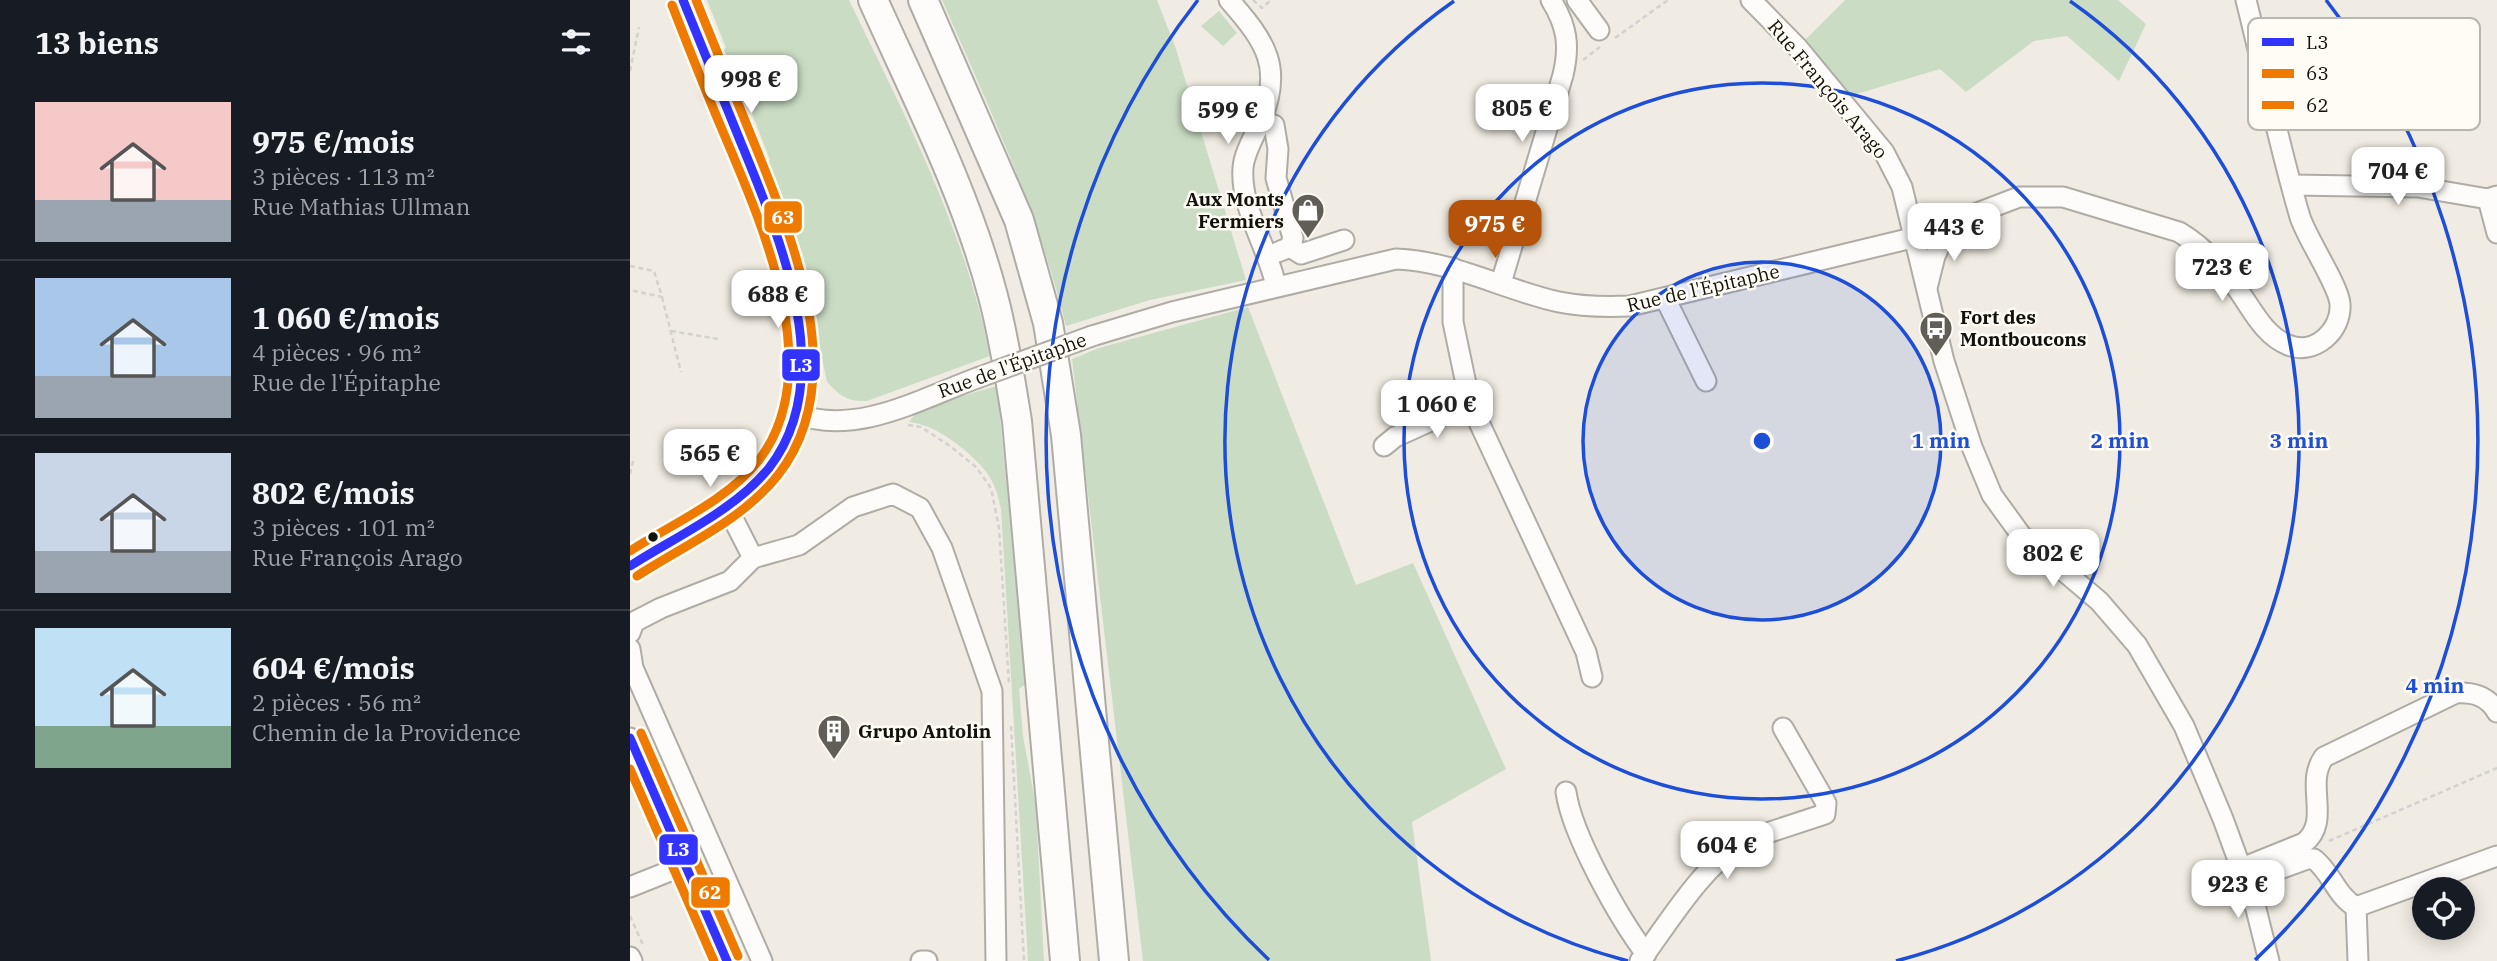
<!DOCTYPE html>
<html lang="fr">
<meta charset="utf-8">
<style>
body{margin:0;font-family:"IBM Plex Serif",serif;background:#20242c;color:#f1f3f6;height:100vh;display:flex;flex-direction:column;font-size:26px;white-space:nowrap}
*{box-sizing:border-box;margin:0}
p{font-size:23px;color:#9ea1a6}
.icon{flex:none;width:38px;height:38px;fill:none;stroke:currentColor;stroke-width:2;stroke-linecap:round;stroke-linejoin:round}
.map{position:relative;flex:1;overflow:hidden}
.drawer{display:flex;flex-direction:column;background:#171b24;width:630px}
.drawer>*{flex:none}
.buttons{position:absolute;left:1782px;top:877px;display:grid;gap:14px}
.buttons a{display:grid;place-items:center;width:63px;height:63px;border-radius:50%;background:#171b24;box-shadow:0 4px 18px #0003;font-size:35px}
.price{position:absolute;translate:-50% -60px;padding:0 16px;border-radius:14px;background:#fff;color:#222;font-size:23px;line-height:46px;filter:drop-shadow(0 2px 4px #0008)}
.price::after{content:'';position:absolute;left:50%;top:42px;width:21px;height:16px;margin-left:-10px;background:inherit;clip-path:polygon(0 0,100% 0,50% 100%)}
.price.current{background:#b45309;color:#fff}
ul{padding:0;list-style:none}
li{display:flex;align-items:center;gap:21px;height:175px;padding:0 35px}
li+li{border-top:2px solid #363941}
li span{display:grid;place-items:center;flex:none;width:196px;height:140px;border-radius:0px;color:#555}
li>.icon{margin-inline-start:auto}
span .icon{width:84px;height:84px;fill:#fffc;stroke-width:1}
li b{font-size:30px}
h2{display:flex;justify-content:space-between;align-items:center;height:84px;padding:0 35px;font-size:30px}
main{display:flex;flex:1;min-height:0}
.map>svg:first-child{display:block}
.green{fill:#caddc4}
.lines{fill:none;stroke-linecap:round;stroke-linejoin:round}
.minor-casing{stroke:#afaca6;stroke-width:23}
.highway-casing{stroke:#afaca6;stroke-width:32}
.path{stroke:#d3d2cf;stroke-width:2.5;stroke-dasharray:5 3.5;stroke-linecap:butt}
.minor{stroke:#fdfcfb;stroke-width:19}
.highway{stroke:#fdfcfb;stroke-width:28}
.minor-bridge-casing{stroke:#afaca6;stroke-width:23;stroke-linecap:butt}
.minor-bridge{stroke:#fdfcfb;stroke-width:19}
.bus-1-casing{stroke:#fffcf5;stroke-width:14}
.bus-2-casing{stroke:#fffcf5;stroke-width:14}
.bus-3-casing{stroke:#fffcf5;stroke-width:14}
.bus-1{stroke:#33f;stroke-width:9}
.bus-2{stroke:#ee7b00;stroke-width:9}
.bus-3{stroke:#ee7b00;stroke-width:9}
.ring{fill:none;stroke:#1d4ed8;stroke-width:3.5}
.bus-dot{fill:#13110c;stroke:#fffcf5;stroke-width:2.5}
.labels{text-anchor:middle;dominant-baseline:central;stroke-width:5;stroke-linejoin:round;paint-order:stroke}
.street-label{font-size:19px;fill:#13110c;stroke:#fffcf5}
.poi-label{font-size:19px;font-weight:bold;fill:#13110c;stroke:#fffcf5;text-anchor:start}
.key{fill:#fffcf5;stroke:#b8b6af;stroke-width:2}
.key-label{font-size:19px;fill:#13110c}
.centre{fill:#1d4ed8;stroke:#fffcf5;stroke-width:3.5}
.ring-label{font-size:21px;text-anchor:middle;font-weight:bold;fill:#1d4ed8;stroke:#fffcf5;stroke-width:5;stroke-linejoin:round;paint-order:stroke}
.line-badge{stroke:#fffcf5;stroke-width:2.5}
.badge-label{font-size:19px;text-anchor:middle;font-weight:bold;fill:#fff}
</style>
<main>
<section class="drawer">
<h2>13 biens<svg class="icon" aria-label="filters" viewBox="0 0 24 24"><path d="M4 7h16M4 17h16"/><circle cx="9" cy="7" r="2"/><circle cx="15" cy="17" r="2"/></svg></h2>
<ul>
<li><span style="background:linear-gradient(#f6c9c9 70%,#9aa5b1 0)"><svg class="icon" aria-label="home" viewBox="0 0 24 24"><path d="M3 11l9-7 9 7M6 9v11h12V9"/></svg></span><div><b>975 €/mois</b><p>3 pièces · 113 m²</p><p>Rue Mathias Ullman</p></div></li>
<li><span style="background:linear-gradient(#a9c7e8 70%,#9aa5b1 0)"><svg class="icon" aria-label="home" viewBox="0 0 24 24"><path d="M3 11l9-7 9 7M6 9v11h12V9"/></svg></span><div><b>1 060 €/mois</b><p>4 pièces · 96 m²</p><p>Rue de l'Épitaphe</p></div></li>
<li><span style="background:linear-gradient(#c9d6e8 70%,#9aa5b1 0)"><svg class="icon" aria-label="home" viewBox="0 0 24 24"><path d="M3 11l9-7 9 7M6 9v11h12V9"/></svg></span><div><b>802 €/mois</b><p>3 pièces · 101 m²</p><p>Rue François Arago</p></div></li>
<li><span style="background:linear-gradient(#bfe0f5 70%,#7fa58c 0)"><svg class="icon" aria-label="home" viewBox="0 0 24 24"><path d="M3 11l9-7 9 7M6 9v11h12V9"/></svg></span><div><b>604 €/mois</b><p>2 pièces · 56 m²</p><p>Chemin de la Providence</p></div></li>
</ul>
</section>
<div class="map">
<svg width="1867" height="961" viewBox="0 0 1867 961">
<rect width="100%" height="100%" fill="#f0ece3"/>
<g class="green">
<path d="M 77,0 L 219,0 C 275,116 335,229 360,356 L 237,401 C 218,402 210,396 197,382 L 172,261 L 158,219 L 131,165 L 140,160 L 109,80 L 98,84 L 86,53 L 96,48 Z"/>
<path d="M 312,0 L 527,0 L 546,49 L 616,280 L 520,300 L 436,326 C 408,212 359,107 312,0 Z"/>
<polygon points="1215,0 1488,0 1516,24 1489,81 1437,36 1404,41 1336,92 1310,69 1220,96 1175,40"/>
<polygon points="589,11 607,33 593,46 571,26"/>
<polygon points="618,307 726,585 783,563 876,769 782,822 801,961 513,961 442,359 469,348"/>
<path d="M 367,386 L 396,684 L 389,689 L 393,736 L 406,806 L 414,961 L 398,961 L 371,509 C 368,496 365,484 357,473 C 341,452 306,424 279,422 L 290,408 Z"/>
</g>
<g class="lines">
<defs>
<g id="minor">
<path d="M 599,0 C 636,42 654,68 630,123 C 624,137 614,153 613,168 C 610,208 638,247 646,286"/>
<polyline points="947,0 969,30"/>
<polyline points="1121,0 1168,48 1254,152 1272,187 1314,361 1342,447 1362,495 1391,535 1469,601 1507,645 1554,726 1593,819 1626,909 1639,961"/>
<polyline points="644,125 648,149 646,178 663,238 660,247"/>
<polyline points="1662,185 1788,187 1858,199 1867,196"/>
<polyline points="1858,199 1867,233"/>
<polyline points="648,252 660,247 671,254 714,240"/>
<polyline points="823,268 823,322 840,403 956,652 962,677"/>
<path d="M 871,283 L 933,75 C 940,45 937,26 921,0"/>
<polyline points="1297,288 1305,256 1320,224"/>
<polyline points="1035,298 1076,381"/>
<path d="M 462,336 L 542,312 L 766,259 C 823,261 874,290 929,302 C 953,307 976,307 1000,306 L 1282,238 L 1389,197 L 1433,197 L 1549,232 C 1571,245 1590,265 1606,287 C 1621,307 1633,335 1658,345 C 1684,356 1712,331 1710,304 C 1709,286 1677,239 1670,217 C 1649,146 1634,72 1616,0"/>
<path d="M 166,414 C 227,436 290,399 347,378"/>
<polyline points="754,446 765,437 840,403"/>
<polyline points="95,503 123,558"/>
<path d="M 0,566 C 42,538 107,505 139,467 C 214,378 142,220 105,129 C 87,86 70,43 53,0"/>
<polyline points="0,633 4,622 31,608 100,581 123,558 169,545 223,507 263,494 290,508 312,548 362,691 366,961"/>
<polyline points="0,649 3,668 132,961"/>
<polyline points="0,738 97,961"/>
<path d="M 936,792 C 942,835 989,918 1016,954"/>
<path d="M 1612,868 L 1674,843 C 1702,821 1674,784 1694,757 L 1826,693 C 1844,692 1858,696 1867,712"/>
<path d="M 1617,881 L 1677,859 L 1684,859 C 1702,873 1706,896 1726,907"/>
<polyline points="0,887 55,865"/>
<polyline points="0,957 2,961"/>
<polyline points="291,961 297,961"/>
<path d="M 1010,961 C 1040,921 1070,869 1113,841 L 1195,814 L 1196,803 L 1153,728"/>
<polyline points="1728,961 1726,907 1867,856"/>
</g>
<g id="highway">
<path d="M 243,0 C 286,96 336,193 363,296 C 374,337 380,379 387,421 L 435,961"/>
<polyline points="293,0 389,220 418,323 436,435 484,961"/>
</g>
</defs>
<use href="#minor" class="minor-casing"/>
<use href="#highway" class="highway-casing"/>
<g class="path">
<polyline points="623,0 632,8 641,0"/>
<polyline points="985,38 1038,0"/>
<polyline points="953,60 970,47"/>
<polyline points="0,71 9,27"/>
<polyline points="0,266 24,271 32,297 0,290"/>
<polyline points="32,297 51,372"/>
<polyline points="41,331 88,339"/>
<polyline points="278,425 291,427 320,446 346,467 361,488 369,528 379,684"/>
<polyline points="0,474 4,457"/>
<polyline points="381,726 394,961"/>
<polyline points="1699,841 1867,768"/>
<polyline points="0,916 13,945"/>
</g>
<use href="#minor" class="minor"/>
<use href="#highway" class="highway"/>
<defs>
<polyline id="minor-bridge" points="347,378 462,336"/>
</defs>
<use href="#minor-bridge" class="minor-bridge-casing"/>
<use href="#minor-bridge" class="minor-bridge"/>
<defs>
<g id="bus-1">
<path d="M 0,566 C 45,537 104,511 139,468 C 212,374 146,229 107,133 C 89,89 71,45 53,0"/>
<polyline points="0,738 97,961"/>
</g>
<g id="bus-2">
<path d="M 7,576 C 53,546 113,520 148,475 C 224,378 160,232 120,133 C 102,89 84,44 66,0"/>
<polyline points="0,769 84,961"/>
</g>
<g id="bus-3">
<path d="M 0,551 C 42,524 98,500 129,460 C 199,368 130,220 91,127 C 74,87 58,46 42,5"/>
<polyline points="11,733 108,956"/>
</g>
</defs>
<use href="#bus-1" class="bus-1-casing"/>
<use href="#bus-2" class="bus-2-casing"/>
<use href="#bus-3" class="bus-3-casing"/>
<use href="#bus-1" class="bus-1"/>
<use href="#bus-2" class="bus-2"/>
<use href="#bus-3" class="bus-3"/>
</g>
<circle cx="1132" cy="441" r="179" fill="#1d4ed8" fill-opacity=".12"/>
<g class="ring">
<circle cx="1132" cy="441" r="179"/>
<circle cx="1132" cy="441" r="358"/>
<path d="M998 961A537 537 0 0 1 824 1M1440 1A537 537 0 0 1 1266 961"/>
<path d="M639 960A716 716 0 0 1 568 0M1696 0A716 716 0 0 1 1625 960"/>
</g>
<defs>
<symbol id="shop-pin" viewBox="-11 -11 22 30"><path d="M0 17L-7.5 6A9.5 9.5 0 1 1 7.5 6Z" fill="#605e57" stroke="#fffcf5"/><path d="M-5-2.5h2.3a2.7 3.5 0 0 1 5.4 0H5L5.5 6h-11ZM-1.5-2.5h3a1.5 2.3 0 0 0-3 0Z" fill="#fff"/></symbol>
<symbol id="bus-pin" viewBox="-11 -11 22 30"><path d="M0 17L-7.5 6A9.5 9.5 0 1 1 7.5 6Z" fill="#605e57" stroke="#fffcf5"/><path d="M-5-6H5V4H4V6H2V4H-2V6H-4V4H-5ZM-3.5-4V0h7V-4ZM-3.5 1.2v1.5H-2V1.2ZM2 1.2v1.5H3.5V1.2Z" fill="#fff"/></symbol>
<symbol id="building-pin" viewBox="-11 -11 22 30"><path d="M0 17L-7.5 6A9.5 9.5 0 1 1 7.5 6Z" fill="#605e57" stroke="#fffcf5"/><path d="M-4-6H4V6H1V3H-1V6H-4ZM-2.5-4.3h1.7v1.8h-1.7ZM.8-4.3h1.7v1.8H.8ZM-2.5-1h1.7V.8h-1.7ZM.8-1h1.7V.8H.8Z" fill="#fff"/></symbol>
</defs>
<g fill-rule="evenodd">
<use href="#shop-pin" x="659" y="191" width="38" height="52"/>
<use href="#bus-pin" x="1287" y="309" width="38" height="52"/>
<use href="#building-pin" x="185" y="712" width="38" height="52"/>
</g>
<circle class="bus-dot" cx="23" cy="537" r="6"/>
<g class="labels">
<g class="street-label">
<text transform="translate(1198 89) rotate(50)">Rue François Arago</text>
<text transform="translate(1073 288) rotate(-13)">Rue de l'Épitaphe</text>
<text transform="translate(382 365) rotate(-20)">Rue de l'Épitaphe</text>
</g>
<g class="poi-label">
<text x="654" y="199" text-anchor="end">Aux Monts<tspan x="654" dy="22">Fermiers</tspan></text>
<text x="1330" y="317">Fort des<tspan x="1330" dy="22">Montboucons</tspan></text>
<text x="228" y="731">Grupo Antolin</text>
</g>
</g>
<rect x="1618" y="18" width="232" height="112" rx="10" class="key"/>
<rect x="1632" y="38" width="32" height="8" fill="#33f"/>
<rect x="1632" y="69" width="32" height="9" fill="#ee7b00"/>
<rect x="1632" y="101" width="32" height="8" fill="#ee7b00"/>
<g class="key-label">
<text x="1676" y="49">L3</text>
<text x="1676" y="80">63</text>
<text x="1676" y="112">62</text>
</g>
<circle cx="1132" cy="441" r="10" class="centre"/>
<g class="ring-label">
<text x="1311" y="448">1 min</text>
<text x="1490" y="448">2 min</text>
<text x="1669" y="448">3 min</text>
<text x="1805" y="693">4 min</text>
</g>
<g class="line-badge">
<rect x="133" y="200" width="40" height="34" rx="7" fill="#ee7b00"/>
<rect x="151" y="348" width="40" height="34" rx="7" fill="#33f"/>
<rect x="28" y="833" width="41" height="33" rx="7" fill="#33f"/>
<rect x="60" y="876" width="41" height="33" rx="7" fill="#ee7b00"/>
</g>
<g class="badge-label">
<text x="153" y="224">63</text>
<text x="171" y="372">L3</text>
<text x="48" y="856">L3</text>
<text x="80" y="899">62</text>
</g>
</svg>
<div class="buttons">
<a><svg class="icon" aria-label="locate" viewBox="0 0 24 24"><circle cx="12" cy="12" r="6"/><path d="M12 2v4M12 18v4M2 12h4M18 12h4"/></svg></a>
</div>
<b class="price" style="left:121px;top:115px">998 €</b>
<b class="price" style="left:892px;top:144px">805 €</b>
<b class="price" style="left:598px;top:146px">599 €</b>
<b class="price" style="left:1768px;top:207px">704 €</b>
<b class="price current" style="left:865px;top:260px">975 €</b>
<b class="price" style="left:1324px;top:263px">443 €</b>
<b class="price" style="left:1592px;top:303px">723 €</b>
<b class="price" style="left:148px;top:330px">688 €</b>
<b class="price" style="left:807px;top:440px">1 060 €</b>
<b class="price" style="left:80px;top:489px">565 €</b>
<b class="price" style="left:1423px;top:589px">802 €</b>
<b class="price" style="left:1097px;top:881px">604 €</b>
<b class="price" style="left:1608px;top:920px">923 €</b>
</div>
</main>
